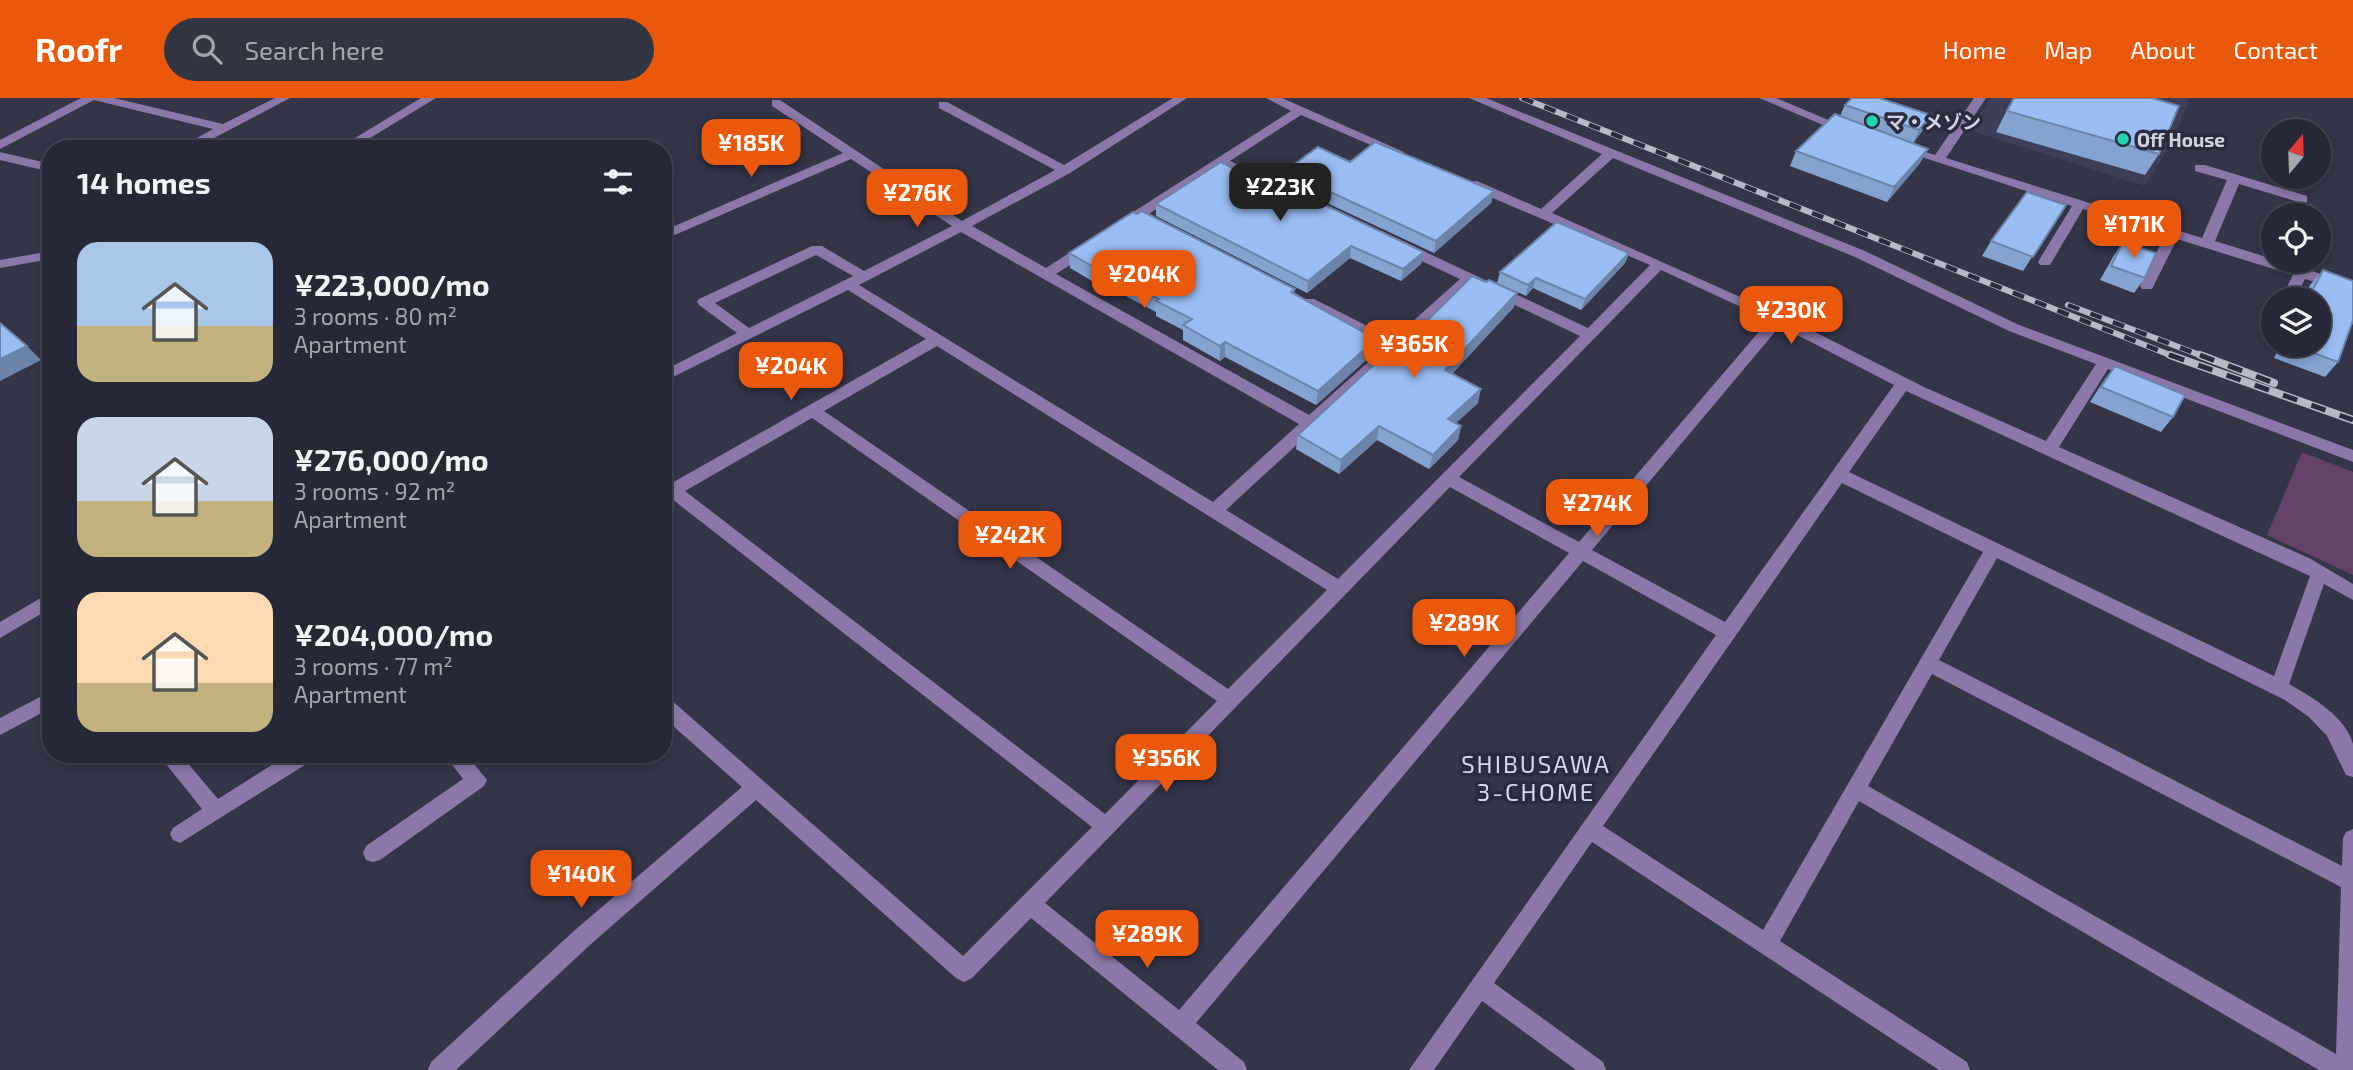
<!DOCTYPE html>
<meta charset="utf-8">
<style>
body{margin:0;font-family:"Exo 2","Noto Sans JP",sans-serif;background:#333442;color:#f1f3f6;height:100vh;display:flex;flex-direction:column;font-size:26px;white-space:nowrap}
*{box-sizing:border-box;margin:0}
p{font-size:23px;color:#a4a6ad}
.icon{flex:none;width:38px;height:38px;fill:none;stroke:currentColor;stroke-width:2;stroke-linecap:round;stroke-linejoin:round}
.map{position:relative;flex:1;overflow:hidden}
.sheet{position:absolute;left:42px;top:42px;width:630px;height:623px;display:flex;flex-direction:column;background:#272837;border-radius:28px;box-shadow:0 4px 10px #0003,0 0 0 2px #434452}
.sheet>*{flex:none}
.needle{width:46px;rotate:19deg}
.buttons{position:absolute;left:2261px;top:21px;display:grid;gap:14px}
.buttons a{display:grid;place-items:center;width:70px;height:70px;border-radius:50%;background:#272837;box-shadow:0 4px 10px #0003,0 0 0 2px #434452;font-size:35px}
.price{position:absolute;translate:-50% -60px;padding:0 16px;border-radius:14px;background:#ea580c;color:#fff;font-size:23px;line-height:46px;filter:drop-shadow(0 2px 4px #0008)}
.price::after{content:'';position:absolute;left:50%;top:42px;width:21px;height:16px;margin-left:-10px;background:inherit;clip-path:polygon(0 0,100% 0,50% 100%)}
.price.active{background:#222;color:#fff}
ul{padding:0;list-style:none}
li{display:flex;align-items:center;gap:21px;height:175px;padding:0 35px}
li span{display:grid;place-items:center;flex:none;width:196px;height:140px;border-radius:21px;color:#555}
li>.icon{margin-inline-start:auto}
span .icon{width:84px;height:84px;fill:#fffc;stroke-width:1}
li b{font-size:30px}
h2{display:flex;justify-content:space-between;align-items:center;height:84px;padding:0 35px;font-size:30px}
header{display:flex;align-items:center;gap:42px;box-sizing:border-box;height:98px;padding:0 35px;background:#ea580c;color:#fff}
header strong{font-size:33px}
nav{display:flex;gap:38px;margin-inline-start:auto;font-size:24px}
.search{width:490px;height:63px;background:#333442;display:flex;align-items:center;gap:18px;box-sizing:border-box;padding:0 24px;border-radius:38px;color:#a4a6ad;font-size:26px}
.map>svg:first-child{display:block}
.built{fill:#3d3f59}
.green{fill:#644168}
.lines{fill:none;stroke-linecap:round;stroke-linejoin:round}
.minor{fill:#8b78a8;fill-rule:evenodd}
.rail-far1-casing{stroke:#b8b9c7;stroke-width:6}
.rail-casing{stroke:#b8b9c7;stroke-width:8}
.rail-far1{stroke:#2a2b3e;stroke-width:4.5;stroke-dasharray:12;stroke-linecap:butt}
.rail{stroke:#2a2b3e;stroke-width:5;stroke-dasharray:15;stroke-linecap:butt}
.wall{fill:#84a3d1}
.shaded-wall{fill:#6c84aa}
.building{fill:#9abdf3;stroke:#6c84aa;stroke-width:2}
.poi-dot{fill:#1fd5b0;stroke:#2a2b3e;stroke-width:2.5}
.labels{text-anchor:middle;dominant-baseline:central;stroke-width:7;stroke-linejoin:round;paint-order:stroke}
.far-poi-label{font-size:19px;font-weight:bold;fill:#d1d3df;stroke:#2a2b3e;text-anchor:start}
.neighbourhood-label{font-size:24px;letter-spacing:2px;fill:#d6d8f2;stroke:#2a2b3e}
</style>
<header>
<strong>Roofr</strong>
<div class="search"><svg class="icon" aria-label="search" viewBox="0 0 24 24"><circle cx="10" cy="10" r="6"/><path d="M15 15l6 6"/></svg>Search here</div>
<nav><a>Home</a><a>Map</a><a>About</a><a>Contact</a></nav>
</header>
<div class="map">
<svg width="2353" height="972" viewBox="0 0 2353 972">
<rect width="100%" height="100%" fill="#343549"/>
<polygon class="built" points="1991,0 2189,0 2176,37 2145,88 1969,32"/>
<polygon class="green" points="2302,354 2353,374 2353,477 2267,437"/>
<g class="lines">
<g class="minor">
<polygon points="81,0 114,0 223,26 275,0 290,0 193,51 177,51 213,31 94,2 0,51 0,42"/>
<polygon points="421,0 436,0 352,51 337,51"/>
<path d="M 1173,0 L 1187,0 L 1070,75 L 972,128 L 1046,170 L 1083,146 L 1093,146 L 1093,152 L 1056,176 L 1309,317 L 1385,249 L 1304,207 L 1302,204 L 1304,201 L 1314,201 L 1393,241 L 1460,181 L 1396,151 L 1396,145 L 1406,145 L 1588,230 L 1650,167 L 1467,89 L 1467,83 L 1477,83 L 1541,111 L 1602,56 L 1469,0 L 1486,0 L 1865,153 L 2019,227 L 2353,352 L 2353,364 L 2108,271 L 2059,349 L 2309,460 L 2353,486 L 2353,502 L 2324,486 L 2289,586 C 2312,599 2346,619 2353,646 C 2353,656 2353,669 2353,679 L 2346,677 L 2327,638 L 2309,619 L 2285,602 L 1997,460 L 1939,562 L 2342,768 L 2343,740 L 2346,734 L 2353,731 L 2353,972 L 2319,972 L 1859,703 L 1780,843 L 1967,964 L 1970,972 L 1939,972 L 1592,744 L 1494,885 L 1603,964 L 1606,972 L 1576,972 L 1482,903 L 1434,972 L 1409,972 L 1716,537 L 1583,463 L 1196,925 L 1244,964 L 1247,972 L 1218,972 L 1031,820 L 972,880 L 964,884 L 956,880 L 756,702 L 591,846 L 456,972 L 428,972 L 431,964 L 575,832 L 742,689 L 663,619 L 663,599 L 670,601 L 963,858 L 1092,729 L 672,401 L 663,404 L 663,390 L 926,241 L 848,192 L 663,284 L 663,273 L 737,235 L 699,207 L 697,204 L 699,201 L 812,148 L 822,148 L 864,173 L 952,128 L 851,61 L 663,142 L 663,133 L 843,55 L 772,8 L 772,2 L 780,2 L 962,123 L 1055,72 L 939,10 L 939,4 L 947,4 L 1064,67 ZM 1613,60 L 1855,159 L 2009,233 L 2096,266 L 2046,343 L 1924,289 L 1783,218 L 1552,115 ZM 961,134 L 1299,326 L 1213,404 L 859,187 ZM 816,157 L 853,178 L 749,230 L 715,205 ZM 1661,172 L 1769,222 L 1579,444 L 1459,379 ZM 1471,186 L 1580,238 L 1338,481 L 1226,412 ZM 1780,228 L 1894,287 L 1725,524 L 1592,452 ZM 937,248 L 1327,492 L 1228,591 L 824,313 ZM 1906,293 L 2310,478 L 2274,578 L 1849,374 ZM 812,320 L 1217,603 L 1105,716 L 685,393 ZM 1842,385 L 1983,454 L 1763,832 L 1603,728 ZM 1450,389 L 1569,455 L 1179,912 L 1045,805 ZM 1932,576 L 2341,789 L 2336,956 L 1868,688 Z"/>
<polygon points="1266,0 1282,0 1404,54 1398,58 1394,57 1301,17 1230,63 1292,92 1292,98 1282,98 1222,68 1129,129 1119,129 1119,123 1291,13"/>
<polygon points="1759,0 1776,0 1852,32 1846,36 1842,35"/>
<polygon points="1974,0 1986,0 1946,60 2202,140 2227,82 2195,73 2195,67 2205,67 2307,98 2307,104 2302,105 2239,86 2215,143 2353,186 2353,195 2305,181 2295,201 2281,201 2293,177 2177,141 2152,191 2142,191 2140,188 2165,137 2083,111 2050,167 2040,167 2038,164 2072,108 1897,51 1903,47 1935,57"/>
<polygon points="0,54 51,66 51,74 0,62"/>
<polygon points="51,153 51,161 0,170 0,162"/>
<polygon points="2273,226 2273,238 2267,237 2266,231"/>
<polygon points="51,494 51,510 0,540 0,524"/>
<polygon points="51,593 51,610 0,637 0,620"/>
<polygon points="158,656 180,656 218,701 289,656 316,656 313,662 180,745 173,742 170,736 173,730 202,711"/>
<polygon points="444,656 466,656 487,682 484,688 380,762 373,764 366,762 363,755 366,748 463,681"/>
</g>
<defs>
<g id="rail-far1">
<polyline points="1522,0 2175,259"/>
<polyline points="2068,207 2205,259"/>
</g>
<g id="rail">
<polyline points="2170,257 2353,322"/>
<polyline points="2200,257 2274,285"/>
</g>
</defs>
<use href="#rail-far1" class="rail-far1-casing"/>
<use href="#rail" class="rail-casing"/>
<use href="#rail-far1" class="rail-far1"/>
<use href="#rail" class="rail"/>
</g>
<g class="wall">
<polygon points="2013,0 2152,0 2159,56 2145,77 1996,34"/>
<polygon points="1845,7 1931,17 1923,32 1913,45 1928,51 1920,65 1887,104 1790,68 1796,53 1840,18"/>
<polygon points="1350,64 1494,93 1491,105 1434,155 1284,85 1285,73"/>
<polygon points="1265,87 1424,154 1421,166 1401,183 1350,160 1307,195 1156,118 1156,106"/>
<polygon points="2066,107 2023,173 1982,158 1991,143"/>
<polygon points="2123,144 2145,180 2134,195 2100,182 2113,159"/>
<polygon points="1069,155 1295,191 1294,195 1376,241 1374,255 1316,307 1225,259 1220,263 1183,242 1183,232 1156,218 1156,214 1107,188 1104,190 1070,170"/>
<polygon points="1629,155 1625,165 1581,212 1533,190 1526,198 1497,185 1500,174"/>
<polygon points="2323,172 2338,264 2325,279 2274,260 2280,247 2319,247 2319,201 2303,201 2310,187"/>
<polygon points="1514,209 1452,276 1478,305 1456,325 1461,328 1458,342 1429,371 1377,342 1339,376 1296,351 1298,337 1396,252"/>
<polygon points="2115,268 2173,319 2161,334 2090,304 2104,282"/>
</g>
<g class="shaded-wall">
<polygon points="1931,17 1923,32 1912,47 1919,32"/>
<polygon points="1928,51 1920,65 1887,104 1894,89"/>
<polygon points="1494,93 1491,105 1434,155 1436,143"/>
<polygon points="1351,148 1350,160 1307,195 1308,183"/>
<polygon points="1424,154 1421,166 1401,183 1403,171"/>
<polygon points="1629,155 1625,165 1581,212 1585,201"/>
<polygon points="1106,173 1107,188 1104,190 1104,175"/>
<polygon points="1536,180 1533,190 1526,198 1528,187"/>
<polygon points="1517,195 1514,209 1442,286 1445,272"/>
<polygon points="1376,241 1374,255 1316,307 1318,293"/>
<polygon points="1225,244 1225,259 1220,263 1220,248"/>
<polygon points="27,248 41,262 0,283 0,261"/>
<polygon points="1481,291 1478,305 1445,335 1448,321"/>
<polygon points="1379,328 1377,342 1339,376 1341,362"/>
<polygon points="1461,328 1458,342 1429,371 1433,357"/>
</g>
<g class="building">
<polygon points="1852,0 1879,0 1931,17 1919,32 1845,7"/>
<polygon points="2014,0 2152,0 2179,8 2159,56 2007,13"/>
<polygon points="1835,16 1928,51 1894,89 1796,53"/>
<polygon points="1375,44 1494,93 1436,143 1285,73 1318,49 1350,64"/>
<polygon points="1221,64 1265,87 1272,82 1424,154 1403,171 1351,148 1308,183 1156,106"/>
<polygon points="2027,94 2066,107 2033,159 1991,143"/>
<polygon points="1142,113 1295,191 1291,194 1376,241 1318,293 1225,244 1220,248 1183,227 1192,221 1156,203 1159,201 1106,173 1104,175 1069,155 1133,114 1137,116"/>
<polygon points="1557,124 1629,155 1585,201 1536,180 1528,187 1500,174"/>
<polygon points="2123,144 2156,155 2145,180 2111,168"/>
<polygon points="2323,172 2353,183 2353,222 2338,264 2292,247 2319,247 2319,201 2308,201"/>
<polygon points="1472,178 1486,184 1489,182 1517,195 1445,272 1481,291 1448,321 1461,328 1433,357 1379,328 1341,362 1298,337 1392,250 1396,252 1401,249"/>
<polygon points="0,225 27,248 0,261"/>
<polygon points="2115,268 2185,297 2173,319 2101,289"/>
</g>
<g class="poi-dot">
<circle cx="1872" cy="23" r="7"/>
<circle cx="2123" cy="41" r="7"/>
</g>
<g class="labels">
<g class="far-poi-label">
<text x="1886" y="23">マ・メゾン</text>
<text x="2137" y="41">Off House</text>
</g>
<g class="neighbourhood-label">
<text x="1536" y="665">SHIBUSAWA<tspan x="1536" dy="28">3-CHOME</tspan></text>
</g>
</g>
</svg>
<div class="buttons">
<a><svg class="needle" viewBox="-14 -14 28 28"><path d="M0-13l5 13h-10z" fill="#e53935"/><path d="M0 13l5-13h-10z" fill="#a4a6ad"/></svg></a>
<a><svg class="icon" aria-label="locate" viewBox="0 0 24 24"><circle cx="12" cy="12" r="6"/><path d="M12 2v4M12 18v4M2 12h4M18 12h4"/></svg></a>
<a><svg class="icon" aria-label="layers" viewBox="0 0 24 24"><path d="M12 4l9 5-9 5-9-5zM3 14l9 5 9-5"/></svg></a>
</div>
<b class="price" style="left:751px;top:81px">¥185K</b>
<b class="price active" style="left:1280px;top:125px">¥223K</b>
<b class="price" style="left:917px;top:131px">¥276K</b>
<b class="price" style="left:2134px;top:162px">¥171K</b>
<b class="price" style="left:1144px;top:212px">¥204K</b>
<b class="price" style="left:1791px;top:248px">¥230K</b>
<b class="price" style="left:1414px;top:282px">¥365K</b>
<b class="price" style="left:791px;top:304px">¥204K</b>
<b class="price" style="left:1597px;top:441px">¥274K</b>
<b class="price" style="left:1010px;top:473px">¥242K</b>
<b class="price" style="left:1464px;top:561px">¥289K</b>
<b class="price" style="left:1166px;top:696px">¥356K</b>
<b class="price" style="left:581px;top:812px">¥140K</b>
<b class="price" style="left:1147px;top:872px">¥289K</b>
<section class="sheet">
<h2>14 homes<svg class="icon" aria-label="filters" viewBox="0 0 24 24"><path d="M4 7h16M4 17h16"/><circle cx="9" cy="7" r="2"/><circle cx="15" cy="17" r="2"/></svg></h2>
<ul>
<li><span style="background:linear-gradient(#a9c7e8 60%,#c2b280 0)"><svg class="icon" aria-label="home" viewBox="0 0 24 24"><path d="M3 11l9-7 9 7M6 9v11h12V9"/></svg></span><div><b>¥223,000/mo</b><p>3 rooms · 80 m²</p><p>Apartment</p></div></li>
<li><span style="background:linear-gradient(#c9d6e8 60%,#c2b280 0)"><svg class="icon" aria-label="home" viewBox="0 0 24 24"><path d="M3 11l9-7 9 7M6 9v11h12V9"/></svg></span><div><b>¥276,000/mo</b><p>3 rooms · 92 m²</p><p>Apartment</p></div></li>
<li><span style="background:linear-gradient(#ffd9b3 65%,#c2b280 0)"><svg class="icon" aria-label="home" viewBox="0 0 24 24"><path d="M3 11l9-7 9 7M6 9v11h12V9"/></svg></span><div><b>¥204,000/mo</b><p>3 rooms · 77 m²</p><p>Apartment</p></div></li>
</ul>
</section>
</div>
